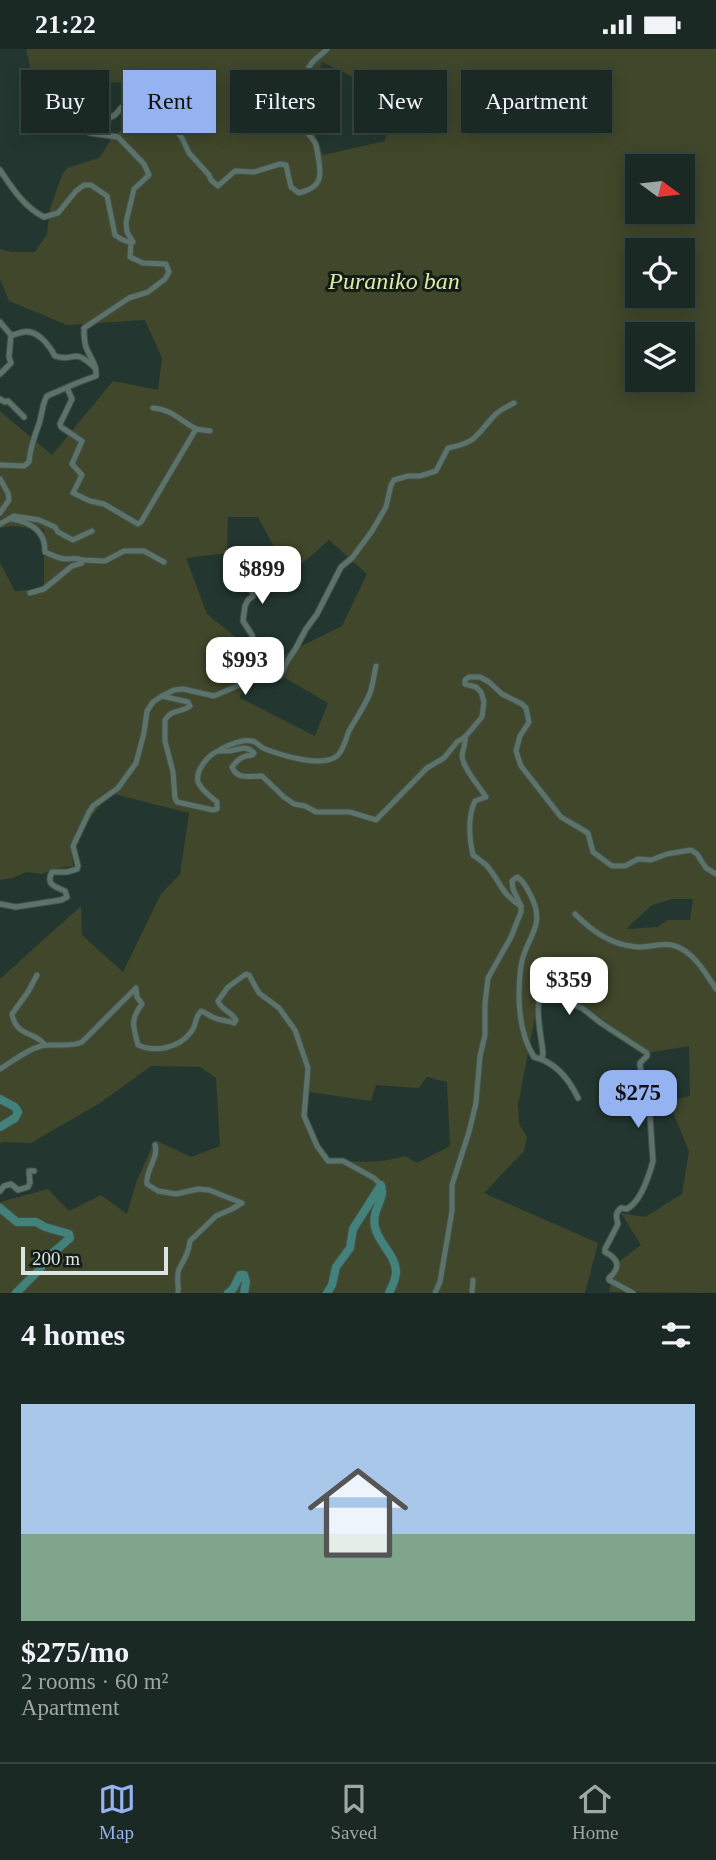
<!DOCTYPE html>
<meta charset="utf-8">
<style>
body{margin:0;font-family:"Times New Roman",serif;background:#273531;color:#f1f3f6;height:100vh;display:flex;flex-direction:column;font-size:26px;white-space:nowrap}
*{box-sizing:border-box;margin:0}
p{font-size:23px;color:#9fa6a6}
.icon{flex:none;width:38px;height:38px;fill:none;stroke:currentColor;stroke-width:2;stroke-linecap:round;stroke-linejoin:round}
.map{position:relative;height:1244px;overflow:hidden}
.sheet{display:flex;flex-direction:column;background:#1a2924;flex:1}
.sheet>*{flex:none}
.guide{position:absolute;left:21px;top:21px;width:676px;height:63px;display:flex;gap:14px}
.needle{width:46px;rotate:105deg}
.fabs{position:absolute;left:625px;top:105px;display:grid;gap:14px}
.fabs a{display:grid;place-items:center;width:70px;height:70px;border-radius:0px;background:#1a2924;box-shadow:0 4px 18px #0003,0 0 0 2px #384541;font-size:35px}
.scale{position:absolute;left:21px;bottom:18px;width:147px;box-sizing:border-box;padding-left:7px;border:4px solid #d9e6e0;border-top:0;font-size:19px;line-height:24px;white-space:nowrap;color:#d9e6e0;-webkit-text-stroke:5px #131c19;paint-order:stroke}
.price{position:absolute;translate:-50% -60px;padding:0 16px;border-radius:14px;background:#fff;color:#222;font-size:23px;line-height:46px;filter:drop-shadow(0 2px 4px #0008)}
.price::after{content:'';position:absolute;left:50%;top:42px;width:21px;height:16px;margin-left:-10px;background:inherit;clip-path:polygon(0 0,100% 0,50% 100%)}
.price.selected{background:#95b2f1;color:#111}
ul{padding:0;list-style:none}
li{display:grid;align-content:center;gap:14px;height:371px;padding:0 21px}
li+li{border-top:2px solid #384541}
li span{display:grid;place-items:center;height:217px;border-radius:0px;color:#555}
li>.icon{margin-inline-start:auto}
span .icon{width:126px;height:126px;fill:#fffc;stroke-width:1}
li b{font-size:30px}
h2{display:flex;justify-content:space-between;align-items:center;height:84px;padding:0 21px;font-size:30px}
.pill{padding:0 24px;border-radius:0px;background:#1a2924;box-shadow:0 4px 18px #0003,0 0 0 2px #384541;font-size:24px;line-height:63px}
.pill.selected{background:#95b2f1;color:#111}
.status{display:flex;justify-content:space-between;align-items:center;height:49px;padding:0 35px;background:#1a2924;direction:ltr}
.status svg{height:19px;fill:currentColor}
.menu{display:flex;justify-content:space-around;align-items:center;height:98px;border-top:2px solid #384541;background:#1a2924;font-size:19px;color:#9fa6a6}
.menu a{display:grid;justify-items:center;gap:4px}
.menu .selected{color:#95b2f1}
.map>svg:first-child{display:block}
.green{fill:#41472a;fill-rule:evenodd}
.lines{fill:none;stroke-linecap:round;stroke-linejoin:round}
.street-casing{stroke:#40524c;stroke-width:7}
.secondary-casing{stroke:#40524c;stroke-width:10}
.street{stroke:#5d736a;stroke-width:5}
.secondary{stroke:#43817b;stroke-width:8}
.labels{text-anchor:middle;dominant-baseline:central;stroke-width:6;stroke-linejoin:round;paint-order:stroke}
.park-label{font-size:24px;font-style:italic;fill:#ddeca1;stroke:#131c19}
</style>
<div class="status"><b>21:22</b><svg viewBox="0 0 49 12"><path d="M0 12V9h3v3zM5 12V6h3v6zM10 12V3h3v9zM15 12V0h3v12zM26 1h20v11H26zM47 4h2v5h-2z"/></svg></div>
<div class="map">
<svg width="716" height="1244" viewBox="0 0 716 1244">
<rect width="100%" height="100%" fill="#233730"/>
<path class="green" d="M 26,0 L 716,0 L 716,1244 L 609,1243 L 616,1215 L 641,1196 L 621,1164 L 645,1168 L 682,1145 L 689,1102 L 673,1063 L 673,1051 L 690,1047 L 689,997 L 647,1004 L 582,959 L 566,953 L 558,937 L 547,937 L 524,961 L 539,947 L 518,1056 L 519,1075 L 527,1088 L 524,1102 L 484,1144 L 598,1194 L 585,1244 L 0,1244 L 0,1153 L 48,1140 L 69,1162 L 101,1146 L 127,1165 L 137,1131 L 155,1091 L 191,1108 L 220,1097 L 216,1029 L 200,1018 L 151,1017 L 100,1054 L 31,1094 L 3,1093 L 0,1095 L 0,930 L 81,857 L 82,886 L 123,923 L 161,845 L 180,825 L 189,764 L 110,744 L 70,794 L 73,817 L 57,819 L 42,825 L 27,823 L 12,829 L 0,831 L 0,514 L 15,542 L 44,540 L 44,480 L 11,477 L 0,479 L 0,362 L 52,406 L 113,332 L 158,341 L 162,309 L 145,271 L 67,276 L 9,252 L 0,230 L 0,200 L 11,203 L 35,203 L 47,185 L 50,160 L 62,126 L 67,119 L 99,109 C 114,89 109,80 138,80 L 163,50 L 163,41 L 156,34 L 142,30 L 129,34 L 103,33 L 91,39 L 60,41 L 46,38 L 33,31 ZM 322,13 L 393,47 L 385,92 L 323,106 L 305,58 ZM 637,117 L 682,117 L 682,163 L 637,163 ZM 637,201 L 682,201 L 682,247 L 637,247 ZM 637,285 L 682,285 L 682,331 L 637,331 ZM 228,468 L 258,468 L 289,526 L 329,491 L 367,525 L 342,577 L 263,616 L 328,654 L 315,687 L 240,649 L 251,600 L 207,565 L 186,509 L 227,504 ZM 672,850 L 693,850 L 690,871 L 667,871 L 658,878 L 626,880 L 652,856 ZM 427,1028 L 447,1033 L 450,1097 L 417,1114 L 405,1107 C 377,1115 352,1114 324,1108 L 304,1067 L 309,1043 L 371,1052 L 376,1036 L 419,1039 Z"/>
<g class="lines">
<defs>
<g id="street">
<path d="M 0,121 C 12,139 24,158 44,168 L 58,164 L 76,142 L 84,136 L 91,136 L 107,147 L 115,186 L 121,190 L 131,194 L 130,208 L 143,214 L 166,215 L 169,223 L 165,230 L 148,243 L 129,249 L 84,279 C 84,285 84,292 86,298 C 90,309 97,315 96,327 L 77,334 L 47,347 C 42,355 42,366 39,375 C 34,388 30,399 29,413 L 24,417 L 0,416"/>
<path d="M 131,194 L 133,193 L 127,183 L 126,173 L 134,140 L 149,126 L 144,115 L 118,88 L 90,84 L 93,77 L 115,66 L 122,58 L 132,53 L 155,60 L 170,74 L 182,89 L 189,104 L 209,126 L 211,131 L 218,137 L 235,122 L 254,123 L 280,115 L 286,116 L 291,138 L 299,144 C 322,138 322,128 318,107 C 317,101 317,95 313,91 C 308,83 300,79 298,68 C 296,56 303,25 311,15 C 315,9 322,6 327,0"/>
<path d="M 0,273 L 11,286 C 15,286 19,284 23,283 C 37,280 49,296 55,307 C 76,314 72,297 95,319"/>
<polyline points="0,325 11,314 9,308 11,286"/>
<polyline points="67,339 72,350 60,375 61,378 82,392 72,415 82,426 73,444 90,452 104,455 138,475 141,473 196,380 210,382"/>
<polyline points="0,350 5,353 8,352 24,368"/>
<path d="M 153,359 C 171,360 181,372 196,380"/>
<polyline points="0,430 8,444 9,451 0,464"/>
<path d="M 12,470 C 30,473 46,482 45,503 C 52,506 59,510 66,510 C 73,510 76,508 82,511 L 82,514 L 72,517 L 44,540 L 30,544"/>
<polyline points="0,475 14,467 39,471 55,478 58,483 73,491 92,482"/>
<path d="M 227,504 C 235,517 239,535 253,543 L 253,547 L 248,551 L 245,557 L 243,572 L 252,586 L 261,613 L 280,627"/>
<polyline points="82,511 105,512 124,502 144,502 164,513"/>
<path d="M 162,647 L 174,641 L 183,640 L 214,647 L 251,631 L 280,627 L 288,611 L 296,599 L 306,580 L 317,565 L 341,518 L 352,509 L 372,482 L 386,458 L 391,436 L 394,431 L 408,427 L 420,427 L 436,422 L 448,399 C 478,393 475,387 494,367 C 499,361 507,358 514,354"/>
<path d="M 465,688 C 466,695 463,699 462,706 C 462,718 479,737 486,748 L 475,752 C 467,769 469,788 473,806 C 478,810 483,813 487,817 C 501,833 500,844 521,857"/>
<path d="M 221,700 C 229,696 243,690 252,692 C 257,693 260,698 265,700 C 281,706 324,720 338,706 C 344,700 346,689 349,682 C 356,669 365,657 370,644 C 373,635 374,626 376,617"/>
<path d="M 0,855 L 16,858 L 61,851 L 67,848 L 65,842 C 56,838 45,836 52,823 L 67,823 L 77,820 L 78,817 L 73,797 L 89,763 L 93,757 L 118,739 L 136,714 L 144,684 L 147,662 L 153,653 L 162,647 L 188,653 L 190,657 C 181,664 171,660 165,671 L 165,692 L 173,723 L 175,749 L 177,753 L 213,761 L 217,760 L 217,753 C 211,748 201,741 198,733 C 195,722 208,706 218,702 C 220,702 227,702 229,702 C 239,701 246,695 254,704 L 252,706 C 242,707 238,710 232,718 C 237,731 250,727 262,727 L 284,748 L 294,755 L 305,757 L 316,763 L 350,763 L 376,771 L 427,719 L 444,709 L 457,693 L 465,688 L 482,668 L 484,653 L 481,643 L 476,638 L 465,635 L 465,631 L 469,628 L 480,628 L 489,633 L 502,645 L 522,655 L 526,659 L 529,673 L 520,687 L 516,702 L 521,717 L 561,768 L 588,784 L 593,803 L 612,817 L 625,817 L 638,810 L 651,811 L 667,805 L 691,801 L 697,805 L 706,819 L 716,825"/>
<path d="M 575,865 C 592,882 611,896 637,898 C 651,899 666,891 680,899 C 696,907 706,925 716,940"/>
<path d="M 37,926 L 28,943 L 12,965 C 16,988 35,982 45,996"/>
<path d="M 542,1009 L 543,1004 C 542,987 526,931 558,937 L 566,953 L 582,959 L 601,974 L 647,1004 L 647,1007 L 640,1014 L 640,1017 L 649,1053 L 653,1112 C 649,1127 641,1152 627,1160 L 621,1159 C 615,1164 616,1168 618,1175 L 605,1200 L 605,1203 C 619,1210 621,1219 609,1229 L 609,1231 L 633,1244"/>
<path d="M 0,1020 C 13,1012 26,1001 41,997 C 55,994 69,999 82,993 L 136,939 L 137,948 L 142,955 C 130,971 133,977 138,996 C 155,1004 179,999 191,983 C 197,976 194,969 201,962 C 207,964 210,968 215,969 C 221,972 227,971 234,974 L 236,971 C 232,963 221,961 218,952 L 228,938 L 246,925 L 249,926 L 259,944 L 279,959 L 295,981 L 308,1019 L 304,1067 L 317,1097 L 328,1112 L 343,1112 L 374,1129 L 381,1136"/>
<path d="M 155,1096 C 159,1109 145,1121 147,1135 L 158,1142 L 176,1145 L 198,1140 L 209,1141 L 242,1154 L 232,1160 L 216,1167 L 190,1192 C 189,1203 184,1211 179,1220 C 176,1227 179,1237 178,1244"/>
<polyline points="0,1142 4,1137 11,1135 18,1141 28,1138 30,1134 29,1122 34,1122"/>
<path d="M 435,1244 L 440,1233 L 452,1162 L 452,1136 L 469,1083 L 476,1054 L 480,1007 L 485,986 L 485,955 L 488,929 L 511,888 L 521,863 L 521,857 L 513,840 L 512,832 L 517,828 C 524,832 526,838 530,845 C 548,878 525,888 521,917 C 517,946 518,983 534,1008 C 555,1013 569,1030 578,1049"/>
<polyline points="472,1244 473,1231"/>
</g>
<g id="secondary">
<polyline points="0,1050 15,1058 18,1063 15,1069 0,1078"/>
<polyline points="0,1159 17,1173 36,1173 45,1178 69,1185 70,1189 46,1210 39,1221 16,1244"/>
<polyline points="228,1244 233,1240 240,1226 244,1226 246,1233 244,1244"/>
<path d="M 327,1244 L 332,1236 L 336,1218 L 350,1199 L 353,1180 L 381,1136 C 386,1151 371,1160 375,1178 C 378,1194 396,1206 396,1223 C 396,1230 392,1238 389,1244"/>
</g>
</defs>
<use href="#street" class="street-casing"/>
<use href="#secondary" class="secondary-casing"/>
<use href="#street" class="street"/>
<use href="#secondary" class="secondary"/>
</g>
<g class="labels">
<g class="park-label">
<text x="394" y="232">Puraniko ban</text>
</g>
</g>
</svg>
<div class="fabs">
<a><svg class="needle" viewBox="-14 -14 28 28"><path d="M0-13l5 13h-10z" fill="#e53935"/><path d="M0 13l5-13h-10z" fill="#9fa6a6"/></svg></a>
<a><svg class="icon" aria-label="locate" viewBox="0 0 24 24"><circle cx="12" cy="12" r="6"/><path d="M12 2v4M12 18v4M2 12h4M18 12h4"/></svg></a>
<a><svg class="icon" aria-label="layers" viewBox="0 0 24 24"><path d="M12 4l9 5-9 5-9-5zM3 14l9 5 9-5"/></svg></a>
</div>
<div class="scale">200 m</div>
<b class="price" style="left:262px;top:557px">$899</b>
<b class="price" style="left:245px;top:648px">$993</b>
<b class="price" style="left:569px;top:968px">$359</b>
<b class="price selected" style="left:638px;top:1081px">$275</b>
<div class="guide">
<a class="pill">Buy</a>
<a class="pill selected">Rent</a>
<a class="pill">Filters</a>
<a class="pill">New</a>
<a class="pill">Apartment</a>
</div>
</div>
<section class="sheet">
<h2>4 homes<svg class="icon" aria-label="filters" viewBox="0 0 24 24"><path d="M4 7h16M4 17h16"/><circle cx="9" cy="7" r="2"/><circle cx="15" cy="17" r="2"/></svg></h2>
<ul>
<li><span style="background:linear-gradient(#a9c7e8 60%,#7fa58c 0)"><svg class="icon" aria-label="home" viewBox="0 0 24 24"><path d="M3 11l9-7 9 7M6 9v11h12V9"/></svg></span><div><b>$275/mo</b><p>2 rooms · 60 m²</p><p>Apartment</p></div></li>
</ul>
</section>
<nav class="menu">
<a class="selected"><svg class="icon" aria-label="map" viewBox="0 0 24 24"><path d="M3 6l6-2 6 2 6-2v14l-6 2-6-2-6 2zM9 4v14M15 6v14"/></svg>Map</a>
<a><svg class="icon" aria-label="saved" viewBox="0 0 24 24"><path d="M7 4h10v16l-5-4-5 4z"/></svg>Saved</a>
<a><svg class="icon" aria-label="home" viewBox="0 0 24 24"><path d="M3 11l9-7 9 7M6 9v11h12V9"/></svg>Home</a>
</nav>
